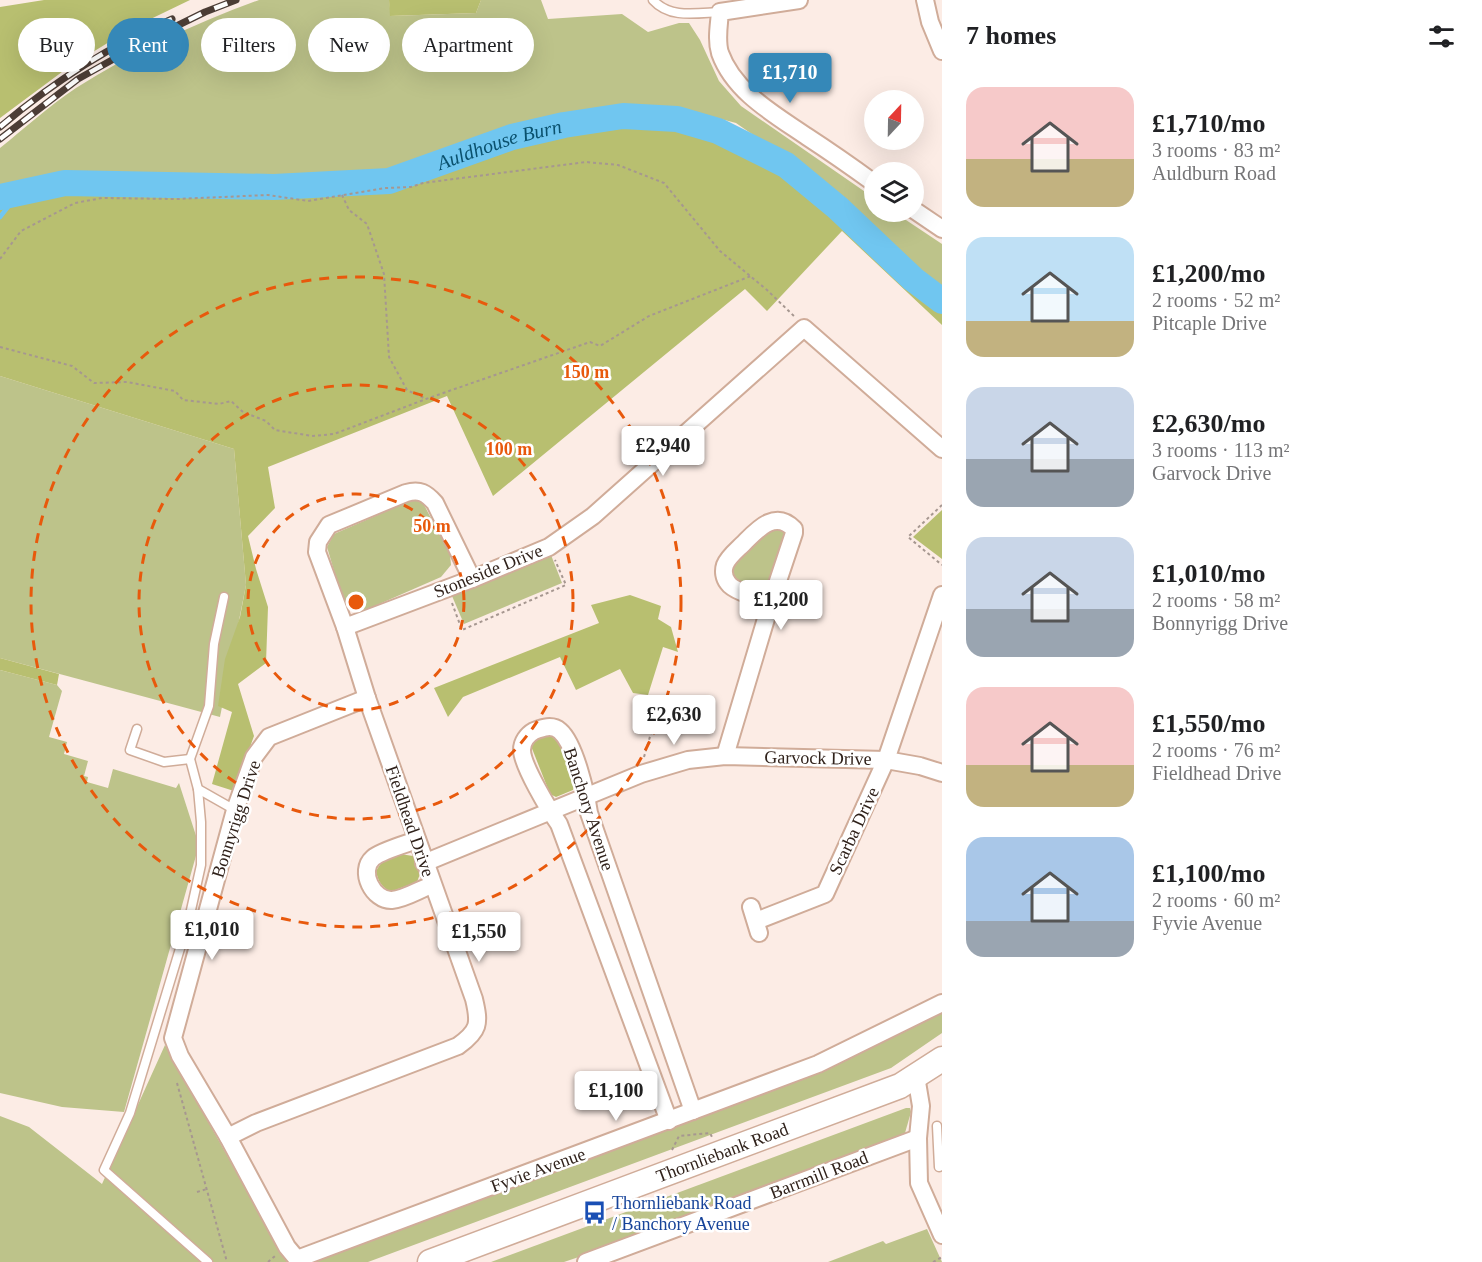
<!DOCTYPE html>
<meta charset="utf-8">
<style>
body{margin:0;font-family:"Times New Roman",serif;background:#f2f2f2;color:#202124;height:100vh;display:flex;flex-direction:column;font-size:22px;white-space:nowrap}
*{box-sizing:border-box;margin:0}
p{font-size:20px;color:#757577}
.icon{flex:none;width:33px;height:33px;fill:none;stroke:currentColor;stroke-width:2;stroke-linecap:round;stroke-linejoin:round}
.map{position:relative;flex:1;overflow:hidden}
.panel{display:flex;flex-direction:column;background:#fff;width:540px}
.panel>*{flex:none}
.banner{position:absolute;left:18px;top:18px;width:570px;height:54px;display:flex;gap:12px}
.needle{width:39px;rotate:22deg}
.tools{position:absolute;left:864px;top:90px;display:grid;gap:12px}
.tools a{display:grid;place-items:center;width:60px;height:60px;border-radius:50%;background:#fff;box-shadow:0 6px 24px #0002;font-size:30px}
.price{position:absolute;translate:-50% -51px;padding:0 14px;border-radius:6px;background:#fff;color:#222;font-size:20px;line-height:39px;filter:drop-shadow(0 2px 3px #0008)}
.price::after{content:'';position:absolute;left:50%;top:36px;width:18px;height:14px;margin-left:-9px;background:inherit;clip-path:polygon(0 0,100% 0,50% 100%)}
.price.selected{background:#3588b8;color:#fff}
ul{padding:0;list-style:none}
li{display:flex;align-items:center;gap:18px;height:150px;padding:0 24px}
li span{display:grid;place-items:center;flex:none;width:168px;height:120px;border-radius:18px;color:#555}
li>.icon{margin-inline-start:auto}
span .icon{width:72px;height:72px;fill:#fffc;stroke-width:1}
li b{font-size:26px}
h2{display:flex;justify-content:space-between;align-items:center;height:72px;padding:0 24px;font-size:26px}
.chip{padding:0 21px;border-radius:27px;background:#fff;box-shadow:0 6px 24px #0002;font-size:21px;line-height:54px}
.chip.selected{background:#3588b8;color:#fff}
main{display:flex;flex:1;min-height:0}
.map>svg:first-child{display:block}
.green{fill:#bdc38a}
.forest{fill:#b8bf70}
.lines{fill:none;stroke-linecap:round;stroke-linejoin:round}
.stream{stroke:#70c6f0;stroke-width:4.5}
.river{stroke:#70c6f0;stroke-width:26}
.service-casing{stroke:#d0ac99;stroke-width:11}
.minor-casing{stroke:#d0ac99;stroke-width:20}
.secondary-casing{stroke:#d0ac99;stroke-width:27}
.path{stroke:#a69790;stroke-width:2;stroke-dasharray:3 3;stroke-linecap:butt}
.service{stroke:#fff;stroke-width:8}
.minor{stroke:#fff;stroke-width:16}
.secondary{stroke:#fff;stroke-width:24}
.rail-casing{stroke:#4c3d36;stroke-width:7}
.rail{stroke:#fff;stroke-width:4.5;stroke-dasharray:14;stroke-linecap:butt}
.ring{fill:none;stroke:#e8590c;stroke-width:3;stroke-dasharray:10 8}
.labels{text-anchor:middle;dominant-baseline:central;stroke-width:5;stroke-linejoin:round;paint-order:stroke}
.street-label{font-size:18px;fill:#30221b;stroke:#fff}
.transit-label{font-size:18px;fill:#164399;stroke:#fff;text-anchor:start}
.water-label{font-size:20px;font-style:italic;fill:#0a516e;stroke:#fff}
.centre{fill:#e8590c;stroke:#fff;stroke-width:3}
.ring-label{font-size:18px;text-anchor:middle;font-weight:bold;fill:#e8590c;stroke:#fff;stroke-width:5;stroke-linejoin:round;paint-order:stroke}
</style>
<main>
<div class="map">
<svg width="942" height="1262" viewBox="0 0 942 1262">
<rect width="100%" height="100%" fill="#fcece5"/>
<g class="green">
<path d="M 259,0 L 389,0 L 391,16 L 476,13 L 481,0 L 541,0 L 548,19 L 622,14 L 648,32 L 679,23 L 689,23 L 700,40 L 719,81 L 741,106 L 874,198 L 874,212 L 894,212 L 942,244 L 942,292 L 808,173 L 736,123 L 683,109 L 511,133 L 389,172 L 274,181 L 65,176 L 0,193 L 0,148 C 25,128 50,105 76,88 C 133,52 196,23 259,0 Z"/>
<polygon points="0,376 234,449 246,585 220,717 0,658"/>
<polygon points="412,500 422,501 450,554 451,565 441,577 361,612 345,608 327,547 334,534"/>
<path d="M 768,528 L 783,530 L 785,533 L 771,582 C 761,594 744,585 733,579 L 732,565 Z"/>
<polygon points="551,555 562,583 464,624 452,596"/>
<polygon points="0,670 57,685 62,691 49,737 67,742 64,754 88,761 84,776 88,777 87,782 108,788 113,769 176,788 179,783 199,845 124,1112 62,1107 0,1093"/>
<polygon points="942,1012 942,1033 891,1068 368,1262 306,1262 685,1122 858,1054"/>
<polygon points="165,1045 287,1262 0,1262 0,1116 29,1127 102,1184"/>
<polygon points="906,1108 910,1108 911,1112 905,1133 623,1242 564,1262 491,1262"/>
<polygon points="927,1229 942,1262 828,1262 883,1241 886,1244"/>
</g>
<g class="forest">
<polygon points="44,0 190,0 132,28 70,66 0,118 0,7"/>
<polygon points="389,0 481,0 476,13 390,16"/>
<polygon points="665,127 723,142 791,175 942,308 942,325 842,231 767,311 745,289 493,496 447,396 268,467 275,508 248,536 256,569 268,607 266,663 238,684 254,736 234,791 212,784 232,712 218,706 225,659 240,617 246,585 234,449 0,376 0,204 41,197 66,186 289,191 393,184 501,148 595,128"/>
<polygon points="942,510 942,559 913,537"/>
<polygon points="630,595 661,606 658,619 671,627 678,652 663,647 648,695 633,693 620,669 576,690 560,657 463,697 448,717 434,688 599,623 591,605"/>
<polygon points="0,658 59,674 57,685 0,670"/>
<polygon points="556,734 576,781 573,790 556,797 550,794 531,746 532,737"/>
<path d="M 400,854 L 413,856 L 420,874 L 417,882 L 390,892 C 381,886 378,881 376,871 L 381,863 Z"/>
</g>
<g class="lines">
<polyline class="stream" points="0,217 18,194"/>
<path class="river" id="s1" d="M 0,197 L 65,183 L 274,187 L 389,181 L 512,137 L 564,125 L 623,116 L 677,119 L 718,131 L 786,165 L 838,208 L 913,279 L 942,301"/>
<defs>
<g id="service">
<path d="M 653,0 C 670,19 697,13 720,12"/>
<polyline points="224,597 214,644 209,706 190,759 198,789 235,810"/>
<polyline points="137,729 130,750 164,762 190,759"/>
<polyline points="198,789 201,822 201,865 189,919 130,1113 104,1170 208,1262"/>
<polyline points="937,1126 939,1167"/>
</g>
<g id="minor">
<path d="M 799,0 L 720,12 C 719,25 716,40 720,53 C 734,92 774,114 806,136 C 829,151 852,167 874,183"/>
<polyline points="925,0 930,22 942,51"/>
<polyline points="914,210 942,229"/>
<polyline points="345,627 472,579 549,547 593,516 804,328 942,449"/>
<polyline points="367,698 269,737 254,757 235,810 173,1038 180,1056 228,1137 287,1247 297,1259 818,1064 942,1003"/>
<path d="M 725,756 L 771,602 C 761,598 734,592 728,583 C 724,578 723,571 725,565 C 728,557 737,550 743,544 C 757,530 775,509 794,529 L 794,533 L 771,602"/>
<path d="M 417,840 C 406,844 381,851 373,858 C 358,871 373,901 392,900 C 405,899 420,889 432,885"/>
<polyline points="424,863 641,774 688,760 725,756 886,760 920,766 942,773"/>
<polyline points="751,907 759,933"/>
<polyline points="756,921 825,894 886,760 942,595"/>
<polyline points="916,1076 921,1106 918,1138 919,1183 942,1235"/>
<path d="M 669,1121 L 559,824 C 549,810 522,765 522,750 C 522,742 527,735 534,731 C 542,728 552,724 560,731 C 575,744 586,793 589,813 L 693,1111"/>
<path d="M 228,1137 L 256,1123 L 458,1046 C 479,1031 480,1024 474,999 L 367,698 L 345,627 L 317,552 L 318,542 L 329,525 L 406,493 C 420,489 426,493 435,503 L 472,579"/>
<polyline points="586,1262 918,1138"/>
</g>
<g id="secondary">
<path id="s2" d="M 430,1262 L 900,1086 L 942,1059"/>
</g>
</defs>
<use href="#service" class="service-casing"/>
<use href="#minor" class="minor-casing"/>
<use href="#secondary" class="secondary-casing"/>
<g class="path">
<polyline points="342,195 349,210 367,224 384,274 389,357 407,390 426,399"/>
<polyline points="0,259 21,231 75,203 102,198 177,199 268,195 308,201 385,188 411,187 423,183 586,162 618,165 664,183 720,251 767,290 795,317"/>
<polyline points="0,347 72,366 94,383 127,382 175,391 183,400 219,404 231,401 243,412 266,421 275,430 312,436 334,434 426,399 590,342 600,346 649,316 751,276"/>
<polyline points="942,505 908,537 942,565"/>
<polyline points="452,603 462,630 566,585 555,560"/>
<polyline points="644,757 661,699"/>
<polyline points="177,1083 227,1262"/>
<polyline points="672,1150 679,1136 710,1133 712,1137"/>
<polyline points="197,1192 207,1189"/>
<polyline points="268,1262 275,1256"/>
<polyline points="933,1262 942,1257"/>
</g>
<use href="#service" class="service"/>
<use href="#minor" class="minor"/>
<use href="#secondary" class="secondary"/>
<defs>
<g id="rail">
<path d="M 0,127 C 52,83 109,46 172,19"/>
<polyline points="0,139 78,79 144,42 205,12 236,0"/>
</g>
</defs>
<use href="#rail" class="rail-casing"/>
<use href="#rail" class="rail"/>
</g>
<g class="ring">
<circle cx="356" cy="602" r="108"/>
<circle cx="356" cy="602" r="217"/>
<circle cx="356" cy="602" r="325"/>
</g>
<defs>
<symbol id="bus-bare" viewBox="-9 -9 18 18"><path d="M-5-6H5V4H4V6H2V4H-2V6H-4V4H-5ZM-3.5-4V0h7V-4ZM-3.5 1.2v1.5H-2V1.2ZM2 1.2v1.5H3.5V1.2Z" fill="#1a4fb4" stroke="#fff" stroke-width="2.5" paint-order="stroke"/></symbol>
</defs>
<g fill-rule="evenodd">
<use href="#bus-bare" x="578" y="1196" width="33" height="33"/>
</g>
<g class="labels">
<g class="street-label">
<text transform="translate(488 571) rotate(-22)">Stoneside Drive</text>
<text transform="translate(818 758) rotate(1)">Garvock Drive</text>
<text transform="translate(589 809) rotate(72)">Banchory Avenue</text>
<text transform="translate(236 819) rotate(-72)">Bonnyrigg Drive</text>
<text transform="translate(410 821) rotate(71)">Fieldhead Drive</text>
<text transform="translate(854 831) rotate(-65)">Scarba Drive</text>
<text stroke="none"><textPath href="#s2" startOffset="312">Thornliebank Road</textPath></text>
<text transform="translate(538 1170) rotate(-20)">Fyvie Avenue</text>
<text transform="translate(819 1175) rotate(-21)">Barrmill Road</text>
</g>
<g class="transit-label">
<text x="612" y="1203">Thornliebank Road<tspan x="612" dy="21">/ Banchory Avenue</tspan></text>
</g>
<g class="water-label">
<text stroke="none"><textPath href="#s1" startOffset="507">Auldhouse Burn</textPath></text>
</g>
</g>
<circle cx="356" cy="602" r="9" class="centre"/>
<g class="ring-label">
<text x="586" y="378">150 m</text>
<text x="509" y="455">100 m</text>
<text x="432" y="532">50 m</text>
</g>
</svg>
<div class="tools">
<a><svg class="needle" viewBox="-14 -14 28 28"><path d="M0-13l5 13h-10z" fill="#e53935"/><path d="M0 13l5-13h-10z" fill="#757577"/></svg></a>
<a><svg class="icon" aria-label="layers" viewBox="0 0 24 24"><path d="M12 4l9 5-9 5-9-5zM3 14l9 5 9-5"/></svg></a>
</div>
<b class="price selected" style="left:790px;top:104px">£1,710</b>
<b class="price" style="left:663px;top:477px">£2,940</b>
<b class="price" style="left:781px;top:631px">£1,200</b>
<b class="price" style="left:674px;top:746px">£2,630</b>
<b class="price" style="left:212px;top:961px">£1,010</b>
<b class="price" style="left:479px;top:963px">£1,550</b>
<b class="price" style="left:616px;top:1122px">£1,100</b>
<div class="banner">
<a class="chip">Buy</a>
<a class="chip selected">Rent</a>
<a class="chip">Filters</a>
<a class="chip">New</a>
<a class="chip">Apartment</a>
</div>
</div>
<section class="panel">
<h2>7 homes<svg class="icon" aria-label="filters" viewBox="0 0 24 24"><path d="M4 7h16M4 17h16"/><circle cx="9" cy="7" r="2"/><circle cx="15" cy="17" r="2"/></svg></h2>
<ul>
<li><span style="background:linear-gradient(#f6c9c9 60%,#c2b280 0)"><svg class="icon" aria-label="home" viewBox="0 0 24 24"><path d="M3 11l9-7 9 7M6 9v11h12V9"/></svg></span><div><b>£1,710/mo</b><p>3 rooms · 83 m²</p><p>Auldburn Road</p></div></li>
<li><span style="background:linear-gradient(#bfe0f5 70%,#c2b280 0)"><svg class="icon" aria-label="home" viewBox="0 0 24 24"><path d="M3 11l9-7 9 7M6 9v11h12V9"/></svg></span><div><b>£1,200/mo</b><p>2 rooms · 52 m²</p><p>Pitcaple Drive</p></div></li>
<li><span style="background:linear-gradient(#c9d6e8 60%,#9aa5b1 0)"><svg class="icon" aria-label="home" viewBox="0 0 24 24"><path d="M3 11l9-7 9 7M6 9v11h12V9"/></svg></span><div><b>£2,630/mo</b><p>3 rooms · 113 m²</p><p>Garvock Drive</p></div></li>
<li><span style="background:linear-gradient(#c9d6e8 60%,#9aa5b1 0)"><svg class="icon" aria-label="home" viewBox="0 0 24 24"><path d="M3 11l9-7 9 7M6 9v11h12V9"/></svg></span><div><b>£1,010/mo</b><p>2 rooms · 58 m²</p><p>Bonnyrigg Drive</p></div></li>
<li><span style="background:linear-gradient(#f6c9c9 65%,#c2b280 0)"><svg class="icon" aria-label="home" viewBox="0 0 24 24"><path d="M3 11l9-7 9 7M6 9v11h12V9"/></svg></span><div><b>£1,550/mo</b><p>2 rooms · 76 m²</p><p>Fieldhead Drive</p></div></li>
<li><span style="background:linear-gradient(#a9c7e8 70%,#9aa5b1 0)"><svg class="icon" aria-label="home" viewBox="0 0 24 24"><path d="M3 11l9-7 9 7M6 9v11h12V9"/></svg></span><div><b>£1,100/mo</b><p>2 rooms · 60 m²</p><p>Fyvie Avenue</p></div></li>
</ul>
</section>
</main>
